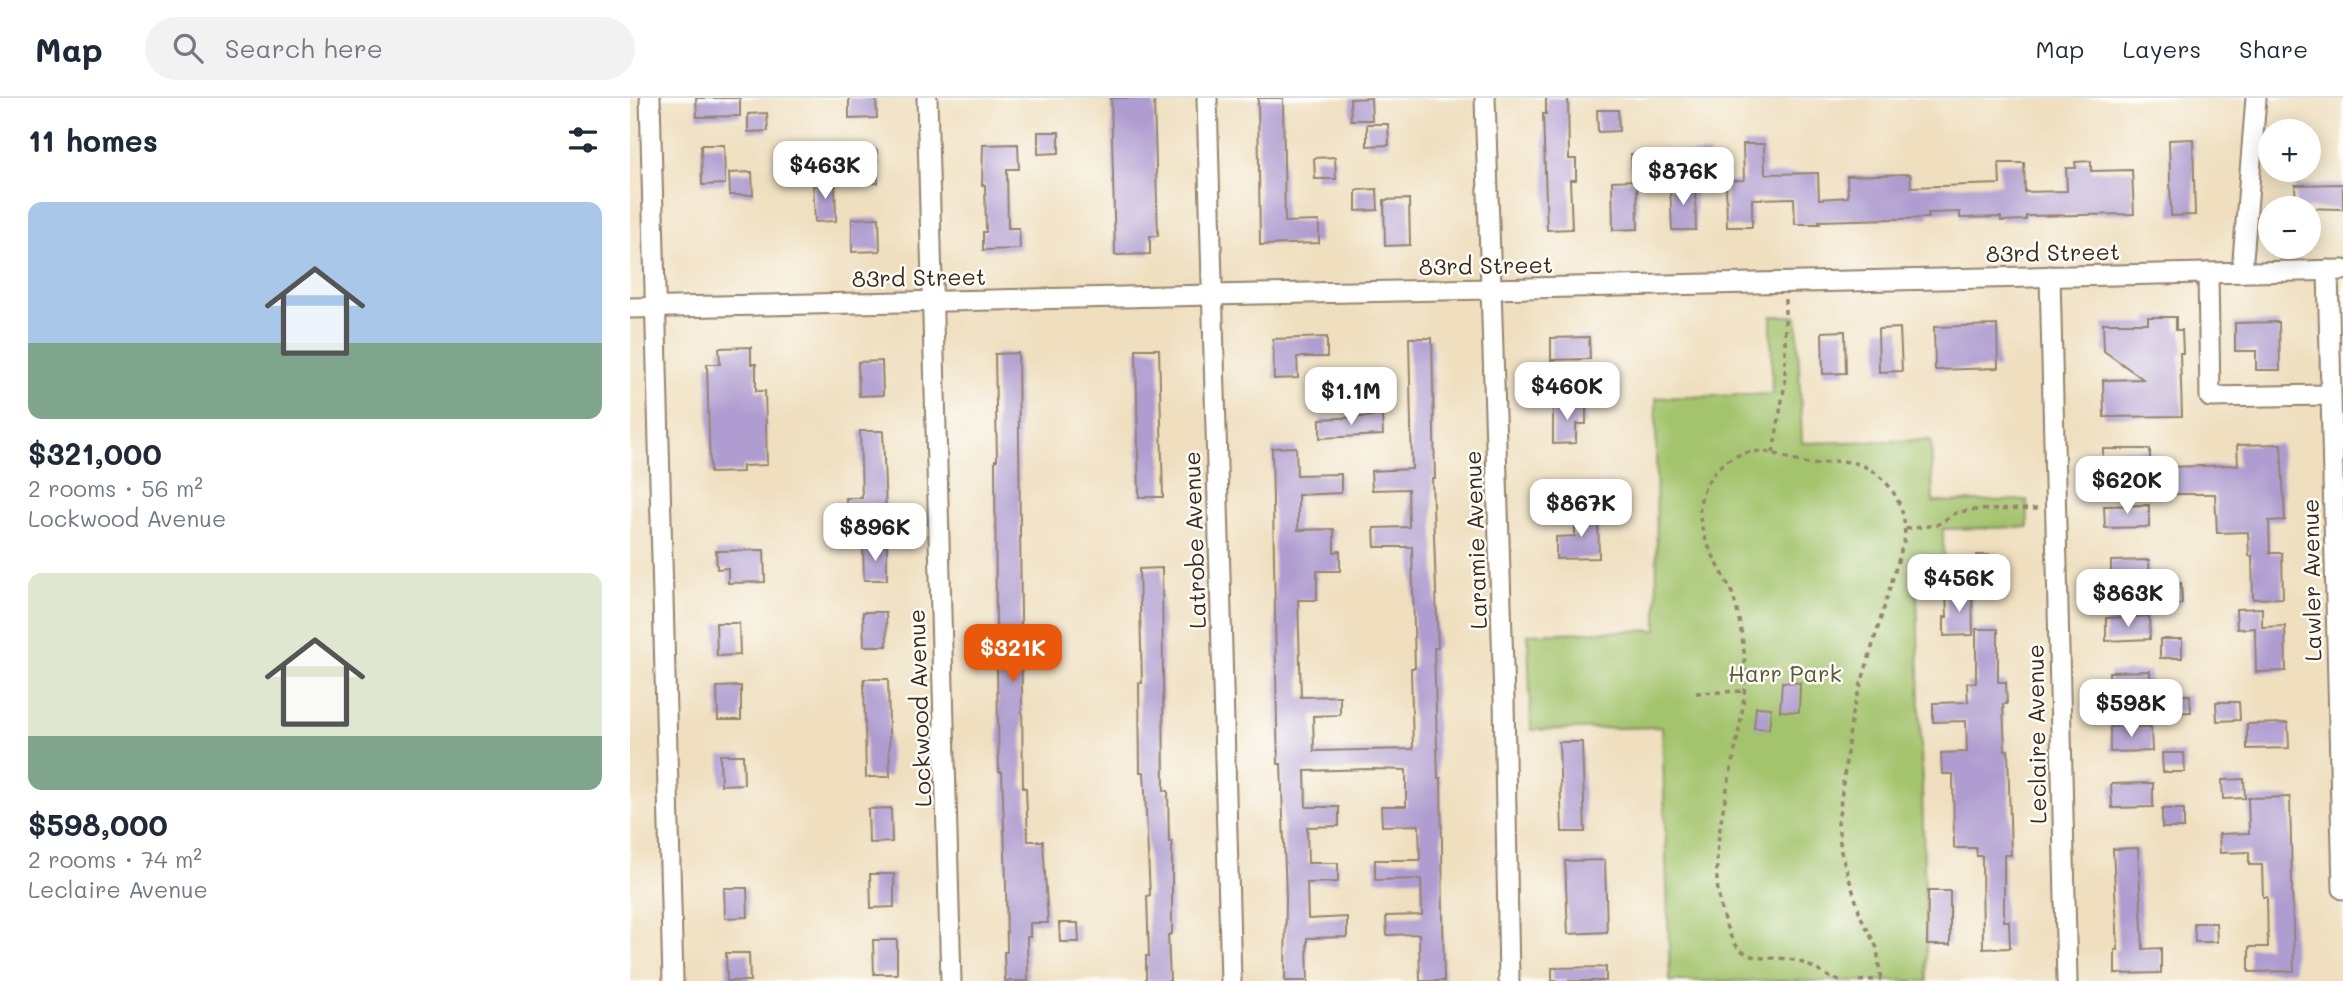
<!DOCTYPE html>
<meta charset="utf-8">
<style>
body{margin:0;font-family:Mali,sans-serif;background:#f2f2f3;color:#1f2937;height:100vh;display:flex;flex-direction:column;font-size:26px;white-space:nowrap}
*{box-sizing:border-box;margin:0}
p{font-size:23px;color:#747a83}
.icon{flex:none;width:38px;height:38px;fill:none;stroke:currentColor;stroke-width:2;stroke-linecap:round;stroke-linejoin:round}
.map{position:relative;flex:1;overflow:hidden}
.side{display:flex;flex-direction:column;background:#fff;width:630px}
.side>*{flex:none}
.controls{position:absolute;left:1628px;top:21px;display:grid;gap:14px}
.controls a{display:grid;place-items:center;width:63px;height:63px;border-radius:50%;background:#fff;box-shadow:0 4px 18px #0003;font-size:35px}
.price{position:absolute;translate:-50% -60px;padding:0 16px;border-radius:14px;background:#fff;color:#222;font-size:23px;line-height:46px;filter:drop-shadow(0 2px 4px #0008)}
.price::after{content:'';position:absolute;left:50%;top:42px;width:21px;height:16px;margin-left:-10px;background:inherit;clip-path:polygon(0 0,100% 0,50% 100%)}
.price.selected{background:#ea580c;color:#fff}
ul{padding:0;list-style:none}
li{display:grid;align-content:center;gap:14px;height:371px;padding:0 28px}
li span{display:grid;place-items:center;height:217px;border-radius:14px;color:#555}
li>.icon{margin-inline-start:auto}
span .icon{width:126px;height:126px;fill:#fffc;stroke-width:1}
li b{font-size:30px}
h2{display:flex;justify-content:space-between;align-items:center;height:84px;padding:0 28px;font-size:30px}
header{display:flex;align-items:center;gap:42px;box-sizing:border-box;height:98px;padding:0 35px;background:#fff;border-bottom:2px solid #e0e1e3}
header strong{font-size:33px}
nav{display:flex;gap:38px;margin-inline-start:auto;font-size:24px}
.search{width:490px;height:63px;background:#f2f2f3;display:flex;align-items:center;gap:18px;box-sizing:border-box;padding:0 24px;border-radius:38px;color:#747a83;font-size:26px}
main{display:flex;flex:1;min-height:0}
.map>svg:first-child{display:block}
.green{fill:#a3c36c;stroke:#6f7645;stroke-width:2}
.building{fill:#af9cd0}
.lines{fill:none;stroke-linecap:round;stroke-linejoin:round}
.minor-casing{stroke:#95846e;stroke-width:23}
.path{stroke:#95846e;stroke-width:3.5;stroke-dasharray:5 5;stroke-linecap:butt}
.minor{stroke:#fff;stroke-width:19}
.labels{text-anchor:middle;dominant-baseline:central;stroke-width:5;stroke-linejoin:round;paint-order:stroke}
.street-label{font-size:23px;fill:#3b2a1e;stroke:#fdfcf7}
.park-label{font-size:23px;fill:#5a5835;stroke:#fdfcf7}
</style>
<header>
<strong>Map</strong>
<div class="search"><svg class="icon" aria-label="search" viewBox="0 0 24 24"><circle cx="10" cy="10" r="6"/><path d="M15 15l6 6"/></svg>Search here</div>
<nav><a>Map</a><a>Layers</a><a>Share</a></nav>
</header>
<main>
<section class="side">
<h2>11 homes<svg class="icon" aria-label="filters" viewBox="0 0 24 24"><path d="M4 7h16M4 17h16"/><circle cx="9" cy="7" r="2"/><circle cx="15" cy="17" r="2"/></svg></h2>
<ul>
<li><span style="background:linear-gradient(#a9c7e8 65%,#7fa58c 0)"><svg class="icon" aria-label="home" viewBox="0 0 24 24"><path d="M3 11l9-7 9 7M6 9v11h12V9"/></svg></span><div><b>$321,000</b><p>2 rooms · 56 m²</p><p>Lockwood Avenue</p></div></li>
<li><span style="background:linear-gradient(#dfe7d0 75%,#7fa58c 0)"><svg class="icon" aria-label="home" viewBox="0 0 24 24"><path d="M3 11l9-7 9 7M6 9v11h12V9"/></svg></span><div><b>$598,000</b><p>2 rooms · 74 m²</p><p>Leclaire Avenue</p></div></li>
</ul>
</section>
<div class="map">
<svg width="1713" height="883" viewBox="0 0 1713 883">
<rect width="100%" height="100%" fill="#fdfcf7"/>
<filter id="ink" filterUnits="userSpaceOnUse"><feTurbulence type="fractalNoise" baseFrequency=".0143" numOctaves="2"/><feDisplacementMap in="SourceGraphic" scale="14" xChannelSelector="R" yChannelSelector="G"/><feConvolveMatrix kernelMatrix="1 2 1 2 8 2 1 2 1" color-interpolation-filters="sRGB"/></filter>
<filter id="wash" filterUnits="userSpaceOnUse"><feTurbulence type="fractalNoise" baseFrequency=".00686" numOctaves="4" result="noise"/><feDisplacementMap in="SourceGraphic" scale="28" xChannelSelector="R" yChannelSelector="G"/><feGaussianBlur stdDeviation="1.57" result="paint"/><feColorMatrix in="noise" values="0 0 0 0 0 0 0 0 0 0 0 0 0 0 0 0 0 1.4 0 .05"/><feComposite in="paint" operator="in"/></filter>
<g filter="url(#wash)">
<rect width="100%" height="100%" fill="#efdfbf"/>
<polygon class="green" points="1141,218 1167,218 1172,345 1301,342 1303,404 1397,402 1398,429 1313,431 1314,493 1287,495 1297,883 1040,883 1032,629 901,632 898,536 1027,532 1026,300 1142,296"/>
<g id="blocks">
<g class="building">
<polygon points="66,0 110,0 110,18 67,19"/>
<polygon points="219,0 246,0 247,20 219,21"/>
<polygon points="481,0 524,0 528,138 520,138 520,156 485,157"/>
<polygon points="628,0 653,0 655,124 689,123 689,145 630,147"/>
<polygon points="741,0 742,22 721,22 720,1"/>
<polygon points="916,0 938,0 939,61 946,61 946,82 940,82 942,131 917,132 913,16 916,16"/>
<polygon points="967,12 988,12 989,33 968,34"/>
<polygon points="137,15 138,33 118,34 118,16"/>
<polygon points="737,26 758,26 759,47 737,48"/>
<polygon points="408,34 429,34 429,55 408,56"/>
<polygon points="1563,41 1565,117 1541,118 1539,42"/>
<polygon points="388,46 389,71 377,71 378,130 389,130 390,151 353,152 353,134 356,134 355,87 352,87 353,47"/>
<polygon points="1113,46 1134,46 1135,76 1188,75 1189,101 1218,99 1217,78 1280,76 1281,89 1370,86 1369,65 1394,65 1395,94 1437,93 1436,70 1446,70 1445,64 1461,63 1461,73 1502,72 1504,116 1396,118 1396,122 1371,123 1371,119 1330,120 1330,114 1298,115 1299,120 1189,123 1190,126 1165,126 1164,100 1122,101 1122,129 1097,129 1096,83 1114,82"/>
<polygon points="71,47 94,47 95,86 72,87"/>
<polygon points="247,52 248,85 221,86 219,53"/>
<polygon points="1023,55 1023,79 1002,80 1001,56"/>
<polygon points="1079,55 1079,76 1058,77 1057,56"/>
<polygon points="705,59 706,81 685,81 684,60"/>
<polygon points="122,74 123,97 100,97 99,75"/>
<polygon points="205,82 206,123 185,124 183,83"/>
<polygon points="1007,82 1008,131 983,132 982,83"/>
<polygon points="1040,86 1065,86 1066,132 1042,132"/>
<polygon points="1713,86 1713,111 1666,110 1665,87"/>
<polygon points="747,91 748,112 726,113 726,92"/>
<polygon points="779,101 780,147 755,148 754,102"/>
<polygon points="249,120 250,153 222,154 222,121"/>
<polygon points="1518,219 1546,219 1546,232 1552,232 1553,255 1550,255 1552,318 1474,319 1473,282 1513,281 1474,253 1473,225 1518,225"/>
<polygon points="1649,224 1650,272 1626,272 1626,253 1605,253 1605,225"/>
<polygon points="1367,227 1368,270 1305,272 1304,229"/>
<polygon points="1270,230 1272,273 1249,274 1248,231"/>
<polygon points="1215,233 1216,275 1193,276 1192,234"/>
<polygon points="697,239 697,259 667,259 668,280 644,281 643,241"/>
<polygon points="959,239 960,261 921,262 921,240"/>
<polygon points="779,240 802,240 805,380 802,380 808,550 804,550 808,680 811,680 814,883 790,883 789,836 757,837 756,818 792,817 791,781 745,782 745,762 790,762 789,727 752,728 751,708 776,708 776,672 741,671 675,673 676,709 709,709 709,728 677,729 678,765 708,765 708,784 677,785 678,821 717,819 717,839 677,840 678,883 655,883 656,798 651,666 648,666 647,629 642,350 666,349 667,377 711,376 711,395 668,397 668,432 704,431 704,454 710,453 710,473 687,473 687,502 668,502 671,599 710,598 710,617 683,618 684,653 783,651 781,570 785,570 782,449 745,449 744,430 779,429 778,391 742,392 741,373 782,371"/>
<polygon points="121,249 121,266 126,266 126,293 135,293 137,367 113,368 113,374 80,375 77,266 90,266 89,250"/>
<polygon points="506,251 529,251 533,399 509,399"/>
<polygon points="388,255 393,690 396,690 398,743 413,743 418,825 400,825 400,839 397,839 398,883 375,883 374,854 377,854 376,784 372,674 369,674 366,526 365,362 367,362 365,256"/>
<polygon points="252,263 253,297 229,298 228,264"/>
<polygon points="956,306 956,326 946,326 946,345 923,346 923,307"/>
<polygon points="752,318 753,337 690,340 690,321"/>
<polygon points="230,333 253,333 256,417 216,418 216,400 232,400"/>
<polygon points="1651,346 1655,422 1639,423 1640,455 1652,455 1653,500 1623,501 1622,458 1619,458 1618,434 1587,435 1585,396 1538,396 1537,369 1608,367 1607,347"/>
<rect x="1473" y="351" width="47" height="26"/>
<polygon points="1519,407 1519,429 1475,430 1474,408"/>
<polygon points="968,414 969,460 926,461 926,439 945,438 945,415"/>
<polygon points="257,448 257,482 234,482 233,449"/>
<polygon points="134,452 135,484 98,485 98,470 87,471 86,453"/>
<polygon points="1347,457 1373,457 1373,478 1376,478 1376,494 1347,494"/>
<polygon points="1519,462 1520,484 1481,486 1481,463"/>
<polygon points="532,470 534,693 538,693 539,744 542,744 542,836 538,837 540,883 516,883 516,858 519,858 517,798 520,797 514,674 510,674 509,585 512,585 509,471"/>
<polygon points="1551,485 1552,506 1528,507 1528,486"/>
<polygon points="1342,492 1343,537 1314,538 1314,519 1317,519 1316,493"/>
<polygon points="1632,510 1632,529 1655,528 1656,573 1626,574 1625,530 1607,531 1606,511"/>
<polygon points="233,514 256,514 257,548 234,548"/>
<polygon points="1519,518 1520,541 1476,543 1476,520"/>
<polygon points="86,525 109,525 110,557 87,558"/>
<polygon points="1346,531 1368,531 1368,584 1376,584 1377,606 1373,606 1375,652 1378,652 1381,757 1374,757 1374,823 1379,823 1380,850 1353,851 1352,758 1347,758 1346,750 1324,750 1323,676 1312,676 1311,655 1337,654 1336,623 1303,624 1303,605 1338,604 1337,585 1346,585"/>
<rect x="1530" y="541" width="22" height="19"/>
<polygon points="1520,573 1521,598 1479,598 1479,574"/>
<polygon points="234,581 258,581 260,679 236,679"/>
<polygon points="1152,584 1170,585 1169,614 1150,613"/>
<polygon points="111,588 111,622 88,622 87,589"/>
<polygon points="1560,597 1561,614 1532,615 1532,598"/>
<polygon points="1586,604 1609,604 1610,622 1587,623"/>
<polygon points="1126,609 1141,610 1139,631 1124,630"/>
<polygon points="1658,625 1659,650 1617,651 1617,626"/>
<polygon points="1480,629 1521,629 1522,653 1480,654"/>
<polygon points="929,644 952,644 955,734 932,734"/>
<polygon points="1532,655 1554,655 1555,674 1533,674"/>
<polygon points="90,657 113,657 114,686 91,687"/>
<polygon points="1614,681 1615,700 1593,701 1592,682"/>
<polygon points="1523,685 1523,709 1482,710 1481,686"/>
<polygon points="1660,699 1664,873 1619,874 1619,849 1638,849 1637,799 1633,799 1632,767 1619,767 1619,754 1590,755 1589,736 1619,735 1618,700"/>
<polygon points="261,710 262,744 239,745 238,711"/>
<rect x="1532" y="711" width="22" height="19"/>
<polygon points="1508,750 1513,851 1531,850 1531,875 1485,876 1485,852 1488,852 1483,751"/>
<polygon points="975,762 977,834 938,836 935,763"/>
<polygon points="240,776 264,776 264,809 241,810"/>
<polygon points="94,790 117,790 118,819 95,820"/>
<polygon points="1298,793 1320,793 1320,847 1297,847"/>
<polygon points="429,825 448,825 449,844 430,844"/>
<polygon points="1564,825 1586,825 1587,844 1565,844"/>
<polygon points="243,842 267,842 267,876 244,876"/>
<polygon points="96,855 119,855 120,883 97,883"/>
<polygon points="976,869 976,883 922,883 922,870"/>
</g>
</g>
</g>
<g filter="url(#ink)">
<use href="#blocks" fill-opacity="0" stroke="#95846e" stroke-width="2"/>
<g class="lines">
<defs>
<g id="minor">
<polyline points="20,0 43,883"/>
<polyline points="297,0 321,883"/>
<polyline points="577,0 601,883"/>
<polyline points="855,0 874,601 879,883"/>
<polyline points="1698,172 1713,791"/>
<polyline points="1612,174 1626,0"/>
<polyline points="1578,175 1580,299 1700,297"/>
<polyline points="1420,178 1437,883"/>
<polyline points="0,210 1713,172"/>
</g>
</defs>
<use href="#minor" class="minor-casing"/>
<g class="path">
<polyline points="1143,355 1155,285 1155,201"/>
<polyline points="1276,431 1307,427 1326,415 1340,412 1410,411"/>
<polyline points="1066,595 1115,593"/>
<path d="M 1210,883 C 1194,878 1182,867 1167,863 C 1141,855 1117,870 1101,839 C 1061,758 1118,654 1115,568 C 1115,552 1108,510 1102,495 C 1086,458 1054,423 1079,382 C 1092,360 1117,349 1142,355 C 1154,358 1166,364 1178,366 C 1188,368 1199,363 1209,363 C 1250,363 1280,404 1274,443 L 1222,616 L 1208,725 L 1211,754 L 1231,819 L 1247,850 L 1251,883"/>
<polyline points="1229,883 1251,881"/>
</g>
<use href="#minor" class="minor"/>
</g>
</g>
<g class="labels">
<g class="street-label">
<text transform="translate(1423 154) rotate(-1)">83rd Street</text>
<text transform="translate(856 167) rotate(-1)">83rd Street</text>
<text transform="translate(289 179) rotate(-1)">83rd Street</text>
<text transform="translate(564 442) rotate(-92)">Latrobe Avenue</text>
<text transform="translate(845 442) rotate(-92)">Laramie Avenue</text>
<text transform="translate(1681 482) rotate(-91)">Lawler Avenue</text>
<text transform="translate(289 610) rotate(-92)">Lockwood Avenue</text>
<text transform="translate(1406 636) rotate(-91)">Leclaire Avenue</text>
</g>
<g class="park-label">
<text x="1155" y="575">Harr Park</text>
</g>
</g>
</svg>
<div class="controls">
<a>+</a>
<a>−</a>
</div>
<b class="price" style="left:195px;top:103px">$463K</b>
<b class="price" style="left:1053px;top:109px">$876K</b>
<b class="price" style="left:937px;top:324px">$460K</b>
<b class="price" style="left:721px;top:329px">$1.1M</b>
<b class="price" style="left:1497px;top:418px">$620K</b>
<b class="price" style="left:951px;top:441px">$867K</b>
<b class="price" style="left:245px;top:465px">$896K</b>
<b class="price" style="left:1329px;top:516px">$456K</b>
<b class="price" style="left:1498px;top:531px">$863K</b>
<b class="price selected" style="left:383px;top:586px">$321K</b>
<b class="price" style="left:1501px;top:641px">$598K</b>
</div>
</main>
